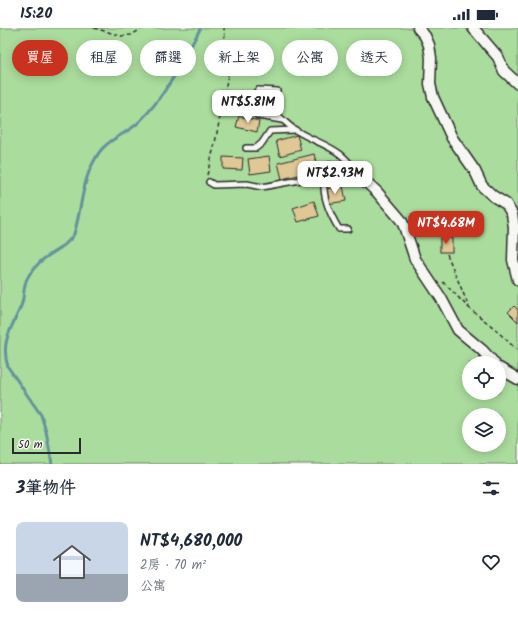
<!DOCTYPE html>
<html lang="zh-TW">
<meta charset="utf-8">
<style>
body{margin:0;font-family:Kalam,"LXGW WenKai TC",sans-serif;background:#f2f2f3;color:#1f2937;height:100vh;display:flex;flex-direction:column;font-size:15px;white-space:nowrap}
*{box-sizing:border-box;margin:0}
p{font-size:13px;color:#747a83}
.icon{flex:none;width:22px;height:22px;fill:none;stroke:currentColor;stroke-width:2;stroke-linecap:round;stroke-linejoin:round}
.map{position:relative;height:436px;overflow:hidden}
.side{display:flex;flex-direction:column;background:#fff;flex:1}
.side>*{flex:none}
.banner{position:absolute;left:12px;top:12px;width:494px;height:36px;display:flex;gap:8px}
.controls{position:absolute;left:462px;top:328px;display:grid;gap:8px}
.controls a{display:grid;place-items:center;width:44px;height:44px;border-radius:50%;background:#fff;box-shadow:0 2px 10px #0003;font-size:20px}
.scale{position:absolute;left:12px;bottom:10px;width:69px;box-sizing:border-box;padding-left:4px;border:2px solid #2b2b2b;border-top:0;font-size:11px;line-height:14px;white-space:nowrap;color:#2b2b2b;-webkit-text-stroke:3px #f6f6f2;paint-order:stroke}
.price{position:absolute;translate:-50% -34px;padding:0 9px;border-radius:8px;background:#fff;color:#222;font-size:13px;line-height:26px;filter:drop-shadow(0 1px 2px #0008)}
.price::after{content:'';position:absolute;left:50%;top:24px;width:12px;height:9px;margin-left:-6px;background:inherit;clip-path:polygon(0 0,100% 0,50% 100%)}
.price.current{background:#c8321e;color:#fff}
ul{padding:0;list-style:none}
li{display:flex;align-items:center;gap:12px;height:100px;padding:0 16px}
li+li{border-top:1px solid #e0e1e3}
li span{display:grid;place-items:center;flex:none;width:112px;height:80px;border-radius:8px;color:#555}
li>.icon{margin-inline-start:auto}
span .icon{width:48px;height:48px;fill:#fffc;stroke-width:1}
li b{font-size:17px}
h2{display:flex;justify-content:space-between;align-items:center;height:48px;padding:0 16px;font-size:17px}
.chip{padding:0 14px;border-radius:18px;background:#fff;box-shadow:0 2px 10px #0003;font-size:14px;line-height:36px}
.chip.current{background:#c8321e;color:#fff}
.status{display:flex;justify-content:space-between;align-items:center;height:28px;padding:0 20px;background:#fff;direction:ltr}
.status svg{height:11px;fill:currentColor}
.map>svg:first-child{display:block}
.green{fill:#aadc9d;stroke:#6a8464;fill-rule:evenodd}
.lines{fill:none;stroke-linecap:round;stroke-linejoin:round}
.stream{stroke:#64939c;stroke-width:3}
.building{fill:#dfc796;stroke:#2b2b2b}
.service-casing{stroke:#2b2b2b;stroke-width:8}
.minor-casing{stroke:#2b2b2b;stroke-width:13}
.path{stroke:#2b2b2b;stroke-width:1.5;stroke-dasharray:4 3;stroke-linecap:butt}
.service{stroke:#f6f6f2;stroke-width:5}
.minor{stroke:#f6f6f2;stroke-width:10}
</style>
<div class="status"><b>15:20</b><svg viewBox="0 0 49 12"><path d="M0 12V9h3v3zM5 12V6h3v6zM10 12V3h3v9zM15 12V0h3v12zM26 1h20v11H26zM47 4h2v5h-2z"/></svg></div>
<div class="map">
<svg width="518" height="436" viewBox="0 0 518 436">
<rect width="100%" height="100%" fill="#f6f6f2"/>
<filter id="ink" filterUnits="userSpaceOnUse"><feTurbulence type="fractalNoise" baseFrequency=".025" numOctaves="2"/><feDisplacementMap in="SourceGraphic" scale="8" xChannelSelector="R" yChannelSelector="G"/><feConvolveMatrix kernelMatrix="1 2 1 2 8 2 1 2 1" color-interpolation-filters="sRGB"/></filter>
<g filter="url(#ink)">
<path class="green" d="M 0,0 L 518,0 L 518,436 L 0,436 ZM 469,335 L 499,335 L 499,365 L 469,365 ZM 469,387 L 499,387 L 499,417 L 469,417 Z"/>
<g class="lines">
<path class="stream" d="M 52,436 L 46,403 L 41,387 L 8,339 C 0,313 12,300 21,278 C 24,271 23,265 25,257 C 26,249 33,241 39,235 C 50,224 66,220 74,206 C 81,184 82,155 93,135 C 96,129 100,122 105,118 C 115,108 130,104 140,93 C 166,67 183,33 200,1"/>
</g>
<g class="building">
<polygon points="239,88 259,93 257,104 236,99"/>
<polygon points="297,107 301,122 280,128 276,113"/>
<polygon points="314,126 318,142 282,151 278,135"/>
<polygon points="269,128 271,143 250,146 248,131"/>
<polygon points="223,129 243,130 242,142 223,141"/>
<polygon points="343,158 346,173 327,176 325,161"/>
<polygon points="314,173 319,188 298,194 293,180"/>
<rect x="440" y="210" width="12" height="14"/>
<polygon points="514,278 518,282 518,294 508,284"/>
</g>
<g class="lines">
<defs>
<g id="service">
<path d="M 277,63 L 258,62 L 255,66 C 256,77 269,79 276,86 C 283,91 289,99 297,103 C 311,112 327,116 340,126 C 349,133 356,143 363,151"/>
<polyline points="258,88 282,92"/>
<polyline points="246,120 256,120 262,115 270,103 295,102"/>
<polyline points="316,139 336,136 357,151"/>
<path d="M 340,151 L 324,155 C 323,171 331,188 339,201 L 348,201"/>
<polyline points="209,154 214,157 247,156 262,159 327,147 343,151 363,151"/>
</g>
<g id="minor">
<polyline points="418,0 425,8 429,17 431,30 430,56 433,69 452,110 475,143 482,158 493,168 506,176 512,186 514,199 513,232 518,252"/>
<polyline points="473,0 498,29 504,43 518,56"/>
<polyline points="363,151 377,164 401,192 404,198 415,231 441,270 458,302 482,322 494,335"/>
<polyline points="499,340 518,351"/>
</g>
</defs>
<use href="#service" class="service-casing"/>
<use href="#minor" class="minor-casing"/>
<g class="path">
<polyline points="94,0 122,8 131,7 143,0"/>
<polyline points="207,147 215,115 228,47 224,0"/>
<polyline points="447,226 469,279"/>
<polyline points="443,254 469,280 494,300 518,323"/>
</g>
<use href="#service" class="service"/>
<use href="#minor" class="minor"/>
</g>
</g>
</svg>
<div class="controls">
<a><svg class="icon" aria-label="locate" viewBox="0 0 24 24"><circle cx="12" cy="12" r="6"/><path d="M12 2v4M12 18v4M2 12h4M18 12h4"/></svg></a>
<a><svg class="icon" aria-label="layers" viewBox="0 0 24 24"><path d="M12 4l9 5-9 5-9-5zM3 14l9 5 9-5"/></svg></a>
</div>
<div class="scale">50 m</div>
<b class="price" style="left:248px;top:96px">NT$5.81M</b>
<b class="price" style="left:335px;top:167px">NT$2.93M</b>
<b class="price current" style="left:446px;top:217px">NT$4.68M</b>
<div class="banner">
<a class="chip current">買屋</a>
<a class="chip">租屋</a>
<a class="chip">篩選</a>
<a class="chip">新上架</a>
<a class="chip">公寓</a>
<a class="chip">透天</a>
</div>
</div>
<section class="side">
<h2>3筆物件<svg class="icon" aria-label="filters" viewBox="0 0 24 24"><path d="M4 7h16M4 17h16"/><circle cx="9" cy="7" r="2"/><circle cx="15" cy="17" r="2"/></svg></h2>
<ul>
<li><span style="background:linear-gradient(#c9d6e8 65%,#9aa5b1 0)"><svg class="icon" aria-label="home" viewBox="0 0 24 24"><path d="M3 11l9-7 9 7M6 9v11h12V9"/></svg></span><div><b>NT$4,680,000</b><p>2房 · 70 m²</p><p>公寓</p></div><svg class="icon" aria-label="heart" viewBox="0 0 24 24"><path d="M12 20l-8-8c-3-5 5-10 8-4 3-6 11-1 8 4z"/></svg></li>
</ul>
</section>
